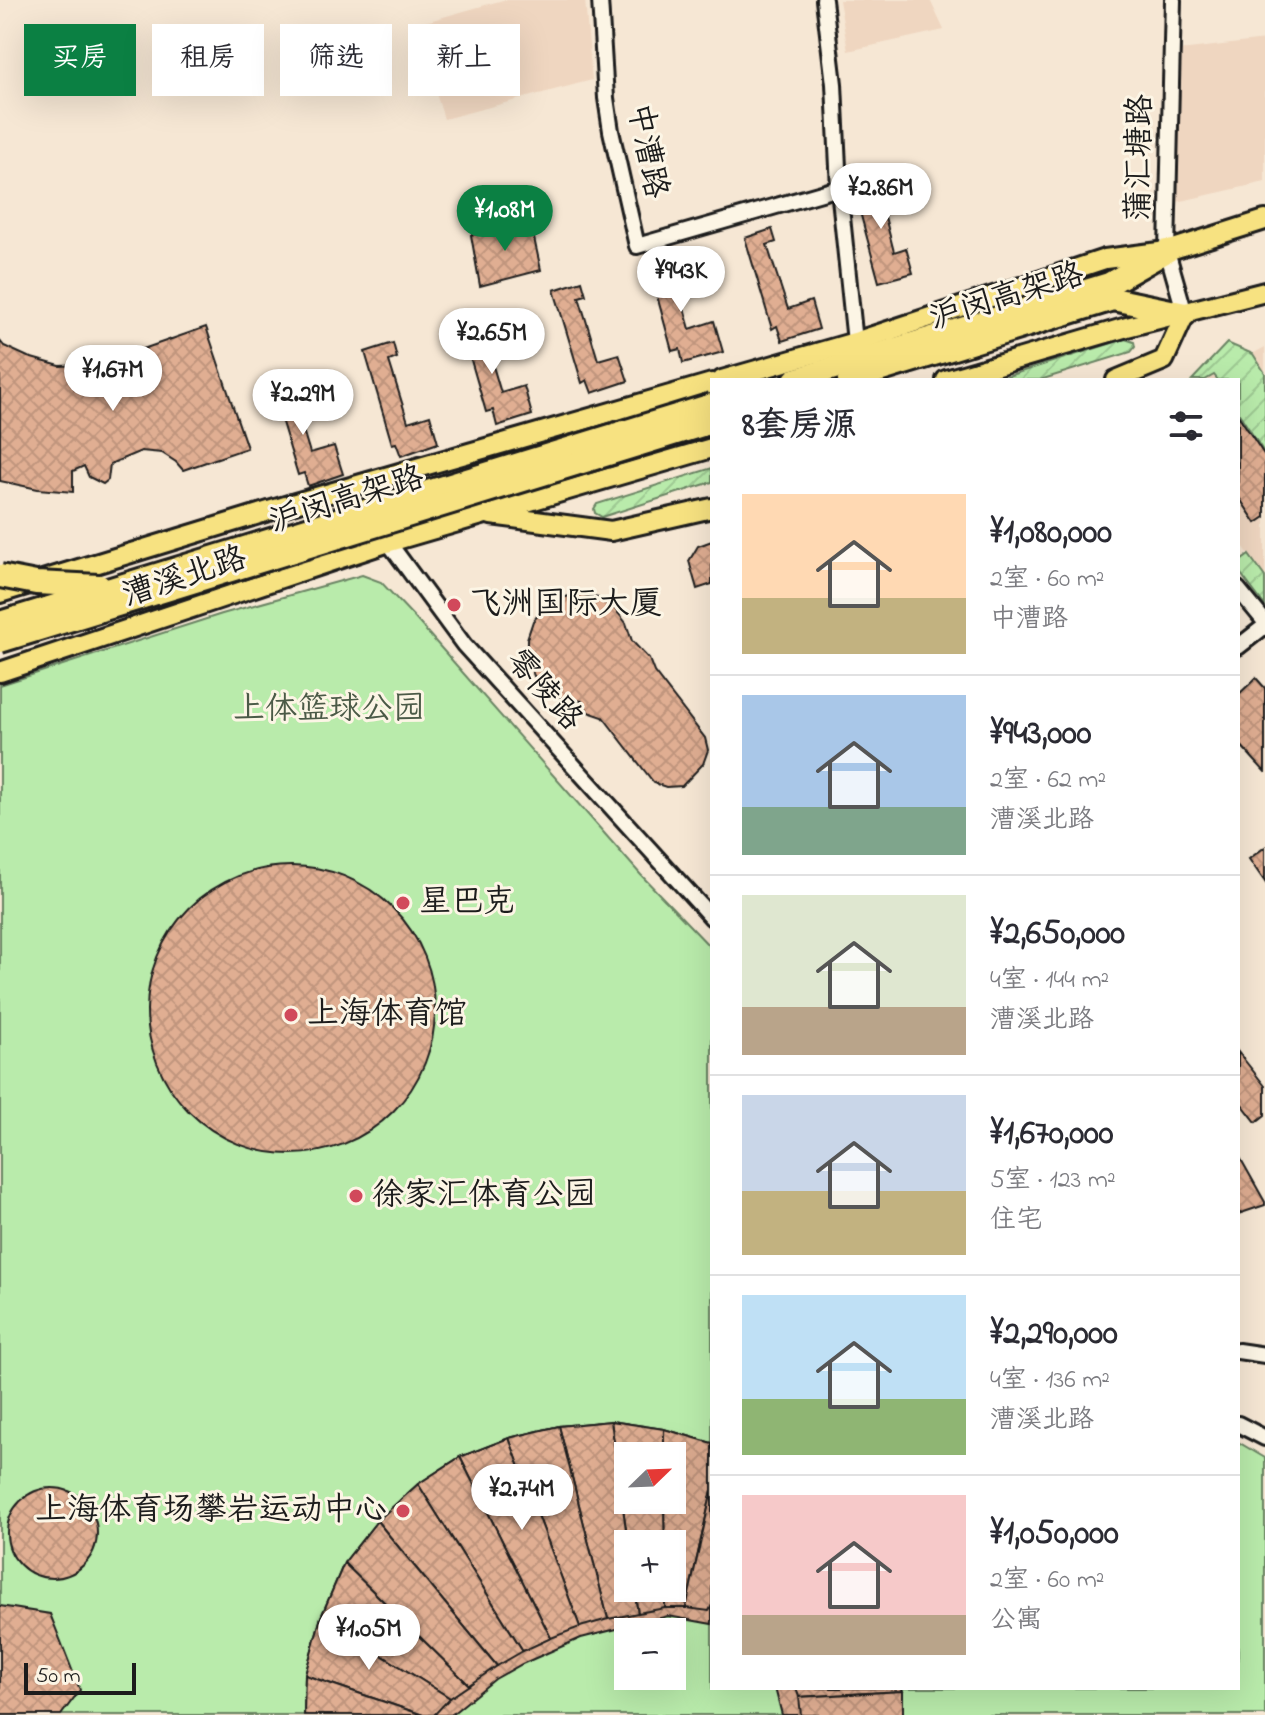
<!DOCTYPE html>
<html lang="zh">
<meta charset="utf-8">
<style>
body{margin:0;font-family:"Indie Flower","LXGW WenKai TC",sans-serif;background:#f7f7f7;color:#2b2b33;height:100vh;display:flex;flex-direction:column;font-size:30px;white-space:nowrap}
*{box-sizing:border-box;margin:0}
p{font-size:26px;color:#7c7c81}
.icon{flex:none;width:44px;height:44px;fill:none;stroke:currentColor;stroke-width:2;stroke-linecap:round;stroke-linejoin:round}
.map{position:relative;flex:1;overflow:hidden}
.drawer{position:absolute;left:710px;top:378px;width:530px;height:1312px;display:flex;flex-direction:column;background:#fff;border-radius:0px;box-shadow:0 8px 32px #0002}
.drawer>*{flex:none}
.guide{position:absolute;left:24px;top:24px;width:566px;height:72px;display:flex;gap:16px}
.needle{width:52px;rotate:67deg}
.controls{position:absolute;left:614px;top:1442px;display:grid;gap:16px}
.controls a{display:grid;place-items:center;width:72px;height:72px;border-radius:0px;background:#fff;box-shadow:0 8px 32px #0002;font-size:40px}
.scale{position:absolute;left:24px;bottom:20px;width:112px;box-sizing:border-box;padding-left:8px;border:4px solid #1c1c1c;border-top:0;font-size:22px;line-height:28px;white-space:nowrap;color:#1c1c1c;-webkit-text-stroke:6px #fcf5e5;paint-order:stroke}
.price{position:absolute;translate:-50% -68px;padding:0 18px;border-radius:28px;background:#fff;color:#222;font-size:26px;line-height:52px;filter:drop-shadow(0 2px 4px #0008)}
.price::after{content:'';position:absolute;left:50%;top:48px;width:24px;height:18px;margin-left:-12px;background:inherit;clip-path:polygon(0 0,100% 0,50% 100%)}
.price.current{background:#0b8043;color:#fff}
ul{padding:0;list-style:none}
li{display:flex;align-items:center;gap:24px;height:200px;padding:0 32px}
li+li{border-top:2px solid #e1e1e2}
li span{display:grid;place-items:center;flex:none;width:224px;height:160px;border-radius:0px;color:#555}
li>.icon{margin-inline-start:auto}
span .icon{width:96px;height:96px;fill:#fffc;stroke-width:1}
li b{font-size:34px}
h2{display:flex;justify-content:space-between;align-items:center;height:96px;padding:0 32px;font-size:34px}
.pill{padding:0 28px;border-radius:0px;background:#fff;box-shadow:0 8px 32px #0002;font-size:28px;line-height:72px}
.pill.current{background:#0b8043;color:#fff}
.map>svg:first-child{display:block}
.built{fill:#efd6c0}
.green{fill:#b9ebab;stroke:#6a8464;stroke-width:2;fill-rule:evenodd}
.garden{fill:url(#garden-furrows);stroke:#6a8464;stroke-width:2}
.building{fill:url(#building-cross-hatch);stroke:#1c1c1c;stroke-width:2;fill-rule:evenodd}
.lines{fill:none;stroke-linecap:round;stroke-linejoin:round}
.minor-casing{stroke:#1c1c1c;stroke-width:20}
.major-casing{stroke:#1c1c1c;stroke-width:24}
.highway-casing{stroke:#1c1c1c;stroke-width:28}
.minor{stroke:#fcf5e5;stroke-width:14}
.major{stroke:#f7e281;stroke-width:18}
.highway{stroke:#f7e281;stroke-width:22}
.highway-bridge-casing{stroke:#1c1c1c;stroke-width:28;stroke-linecap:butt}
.highway-bridge{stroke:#f7e281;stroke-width:22}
.poi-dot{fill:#d1495b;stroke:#fcf5e5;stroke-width:3}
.labels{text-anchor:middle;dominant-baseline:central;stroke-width:6;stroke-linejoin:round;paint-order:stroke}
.street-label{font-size:32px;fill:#1c1c1c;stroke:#fcf5e5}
.poi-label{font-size:32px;fill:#1c1c1c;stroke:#fcf5e5;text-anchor:start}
.park-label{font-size:32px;fill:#4b5a47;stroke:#fcf5e5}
</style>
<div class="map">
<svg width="1265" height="1715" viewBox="0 0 1265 1715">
<defs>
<pattern id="garden-furrows" width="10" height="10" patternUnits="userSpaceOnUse" patternTransform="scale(2)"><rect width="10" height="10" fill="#b9ebab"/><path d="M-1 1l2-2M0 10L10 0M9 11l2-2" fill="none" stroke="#9ec993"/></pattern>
<pattern id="building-cross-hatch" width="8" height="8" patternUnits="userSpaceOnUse" patternTransform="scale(2)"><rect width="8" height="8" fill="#e0ae92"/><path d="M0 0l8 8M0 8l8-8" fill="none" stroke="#c0957d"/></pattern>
</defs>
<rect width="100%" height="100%" fill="#f6e7d4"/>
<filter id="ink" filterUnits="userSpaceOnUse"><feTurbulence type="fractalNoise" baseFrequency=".0125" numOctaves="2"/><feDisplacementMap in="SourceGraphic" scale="16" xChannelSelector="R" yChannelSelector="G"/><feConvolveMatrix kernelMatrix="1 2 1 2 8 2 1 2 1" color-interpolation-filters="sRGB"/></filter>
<g filter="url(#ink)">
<g class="built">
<polygon points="503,0 585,0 592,80 444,119 415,25"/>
<polygon points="839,0 930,0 944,30 848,51"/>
<polygon points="1265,40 1265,182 1177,202 1180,50"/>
<polygon points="1265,347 1265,577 1238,539 1238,380 1205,380"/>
</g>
<path class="green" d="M 362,575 L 381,582 L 413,616 L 641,875 L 712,949 L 712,1688 L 1238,1688 L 1238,1442 L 1265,1458 L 1265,1715 L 0,1715 L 0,685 L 222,614 ZM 628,1456 L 672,1456 L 672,1500 L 628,1500 ZM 628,1544 L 672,1544 L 672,1588 L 628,1588 ZM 628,1632 L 672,1632 L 672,1676 L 628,1676 Z"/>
<g class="garden">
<polygon points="1125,339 1134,342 1135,347 1131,352 1040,380 995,380"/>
<polygon points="1227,343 1253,354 1265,373 1265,454 1238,412 1238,380 1218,380 1214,375 1205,380 1192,380"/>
<polygon points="712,468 712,482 602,517 595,513 594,509 597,504"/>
<polygon points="1249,555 1265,577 1265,606 1238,570 1238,563"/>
</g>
<g class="building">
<polygon points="886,177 892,198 881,201 894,252 906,248 913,273 879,282 853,186"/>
<polygon points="530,220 541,270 480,286 471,235"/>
<polygon points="772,229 776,242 767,245 788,309 811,301 819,329 782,341 777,326 772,329 745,238"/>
<polygon points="675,250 679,262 672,265 690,329 714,321 723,352 683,363 680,349 672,351 647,259"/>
<polygon points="582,281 586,295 579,297 598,360 619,354 628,381 592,393 587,380 582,383 554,290"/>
<polygon points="488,313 492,326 482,329 501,393 524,386 532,415 497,426 493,410 486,412 460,322"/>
<polygon points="206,327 247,448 183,470 176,462 162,453 141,451 110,464 108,480 103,484 89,477 84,466 73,471 73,492 38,489 0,481 0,341 4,346 28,357 60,366 100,364"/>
<polygon points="393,343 397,358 389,361 408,422 430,415 438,443 401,456 396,443 392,444 365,352"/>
<polygon points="298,374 302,388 291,391 310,453 334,446 343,474 308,486 304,473 298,475 270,383"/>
<polygon points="1238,415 1265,456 1265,517 1256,523 1238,496"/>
<polygon points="712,541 712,584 697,589 689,561 698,546"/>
<polygon points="579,594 598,598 614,608 626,623 632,641 649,659 654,672 705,738 708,750 703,764 682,786 666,787 654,783 603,717 588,712 582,701 563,699 546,690 534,676 527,658 527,639 533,621 545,607 561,598"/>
<polygon points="1256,678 1265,688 1265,772 1238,742 1238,695"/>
<polygon points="1265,847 1265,882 1249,859"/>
<circle cx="291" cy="1010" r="144"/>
<polygon points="1238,1052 1265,1086 1265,1115 1256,1122 1238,1099"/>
<polygon points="1238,1154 1265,1202 1265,1205 1238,1214"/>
<path d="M 611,1421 L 664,1429 L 712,1443 L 712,1624 L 668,1616 L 581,1638 L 522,1664 L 495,1679 L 451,1715 L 304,1715 L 305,1675 L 321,1617 L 344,1563 L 377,1521 L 418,1484 L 460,1457 L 509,1438 L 559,1426 ZM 628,1456 L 672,1456 L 672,1500 L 628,1500 ZM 628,1544 L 672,1544 L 672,1588 L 628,1588 Z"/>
<polygon points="611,1421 664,1429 664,1456 628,1456 628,1500 664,1500 665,1544 628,1544"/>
<polygon points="611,1421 628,1544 628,1588 634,1588 638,1613 608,1619 559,1426"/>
<polygon points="559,1426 608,1619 580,1627 509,1438"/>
<polygon points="664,1429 712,1443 712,1490 686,1608 665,1608 665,1588 672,1588 672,1544 665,1544 664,1500 672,1500 672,1456 664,1456"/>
<polygon points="509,1438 580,1627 551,1638 460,1457"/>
<polygon points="460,1457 551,1638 523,1651 418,1484"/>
<polygon points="418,1484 523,1651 497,1666 377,1521"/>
<circle cx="52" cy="1533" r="45"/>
<polygon points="712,1490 712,1605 709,1611 686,1608"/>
<polygon points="377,1521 497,1666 469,1685 344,1563"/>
<polygon points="344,1563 469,1685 450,1698 321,1617"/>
<polygon points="634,1588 665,1588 665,1608 638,1613"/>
<polygon points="0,1606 50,1614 80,1690 61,1715 0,1715"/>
<polygon points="321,1617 450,1698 434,1715 423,1715 305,1675"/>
<polygon points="305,1675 423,1715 304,1715"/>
<polygon points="775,1688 902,1688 903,1715 782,1715"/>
<polygon points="796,1688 902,1688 903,1691 799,1697"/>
<polygon points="903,1691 903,1715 801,1715 799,1697"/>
</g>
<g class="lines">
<defs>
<g id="minor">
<polyline points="600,0 606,98 611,131 637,246 839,188"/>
<polyline points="824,0 834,84 839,188 855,342"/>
<polyline points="1173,0 1167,251 1185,314"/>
<polyline points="383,535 464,645 712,918"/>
<polyline points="1238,589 1265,622"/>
<polyline points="1238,647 1265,626"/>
<polyline points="1238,1351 1265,1355"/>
<polyline points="1238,1424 1265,1438"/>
</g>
<g id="major">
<polyline points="722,380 855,342 1105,259 1167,251 1265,220"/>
<polyline points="946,380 1127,327 1265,292"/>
<polyline points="1116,380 1164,360 1185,314"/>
<polyline points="491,515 611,531 712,508"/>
<polyline points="0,593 295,503 712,383"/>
<polyline points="0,672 386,543 712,448"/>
</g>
<g id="highway">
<polyline points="795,380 1109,284 1167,251"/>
<polyline points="849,380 1113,299 1185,314"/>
</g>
</defs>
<use href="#minor" class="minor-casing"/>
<use href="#major" class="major-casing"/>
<use href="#highway" class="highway-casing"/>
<use href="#minor" class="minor"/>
<use href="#major" class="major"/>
<use href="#highway" class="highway"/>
<defs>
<g id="highway-bridge">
<polyline points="0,576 36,583 99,586"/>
<polyline points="0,623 712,405"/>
<polyline points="0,641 712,422"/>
</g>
</defs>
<use href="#highway-bridge" class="highway-bridge-casing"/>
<use href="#highway-bridge" class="highway-bridge"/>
</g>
</g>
<g class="poi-dot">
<circle cx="454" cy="605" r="8"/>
<circle cx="403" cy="903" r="8"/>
<circle cx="291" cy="1015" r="8"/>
<circle cx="356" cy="1196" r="8"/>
<circle cx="403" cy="1511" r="8"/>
</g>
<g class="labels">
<g class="street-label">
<text transform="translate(646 151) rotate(79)">中漕路</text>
<text transform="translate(1141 158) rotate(-89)">蒲汇塘路</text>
<text transform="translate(1007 298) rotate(-17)">沪闵高架路</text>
<text transform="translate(347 501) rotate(-17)">沪闵高架路</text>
<text transform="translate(185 578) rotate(-18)">漕溪北路</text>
<text transform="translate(543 691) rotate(48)">零陵路</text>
</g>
<g class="poi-label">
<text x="470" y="605">飞洲国际大厦</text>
<text x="419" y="903">星巴克</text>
<text x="307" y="1015">上海体育馆</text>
<text x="372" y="1196">徐家汇体育公园</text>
<text x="387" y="1511" text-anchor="end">上海体育场攀岩运动中心</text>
</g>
<g class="park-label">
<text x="329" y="710">上体篮球公园</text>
</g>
</g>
</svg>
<div class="controls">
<a><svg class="needle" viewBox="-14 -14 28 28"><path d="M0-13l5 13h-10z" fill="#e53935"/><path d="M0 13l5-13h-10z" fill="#7c7c81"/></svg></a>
<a>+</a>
<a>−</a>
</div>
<div class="scale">50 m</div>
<b class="price" style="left:881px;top:231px">¥2.86M</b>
<b class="price current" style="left:505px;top:253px">¥1.08M</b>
<b class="price" style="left:681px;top:314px">¥943K</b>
<b class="price" style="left:492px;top:376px">¥2.65M</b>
<b class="price" style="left:113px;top:413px">¥1.67M</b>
<b class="price" style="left:303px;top:437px">¥2.29M</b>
<b class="price" style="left:522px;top:1532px">¥2.74M</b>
<b class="price" style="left:369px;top:1672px">¥1.05M</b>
<div class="guide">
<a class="pill current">买房</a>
<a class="pill">租房</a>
<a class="pill">筛选</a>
<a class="pill">新上</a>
</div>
<section class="drawer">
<h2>8套房源<svg class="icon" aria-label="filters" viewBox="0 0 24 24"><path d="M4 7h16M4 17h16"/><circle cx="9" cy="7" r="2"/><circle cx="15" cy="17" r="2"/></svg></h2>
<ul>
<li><span style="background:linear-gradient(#ffd9b3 65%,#c2b280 0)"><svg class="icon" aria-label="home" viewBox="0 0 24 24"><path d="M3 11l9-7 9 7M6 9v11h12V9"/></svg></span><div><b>¥1,080,000</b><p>2室 · 60 m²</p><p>中漕路</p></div></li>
<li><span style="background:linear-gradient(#a9c7e8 70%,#7fa58c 0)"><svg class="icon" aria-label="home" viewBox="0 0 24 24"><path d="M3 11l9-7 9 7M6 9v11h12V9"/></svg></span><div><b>¥943,000</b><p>2室 · 62 m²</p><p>漕溪北路</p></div></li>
<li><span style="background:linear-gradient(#dfe7d0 70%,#b9a48a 0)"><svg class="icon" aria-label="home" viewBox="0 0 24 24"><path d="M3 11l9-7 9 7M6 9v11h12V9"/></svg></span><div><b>¥2,650,000</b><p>4室 · 144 m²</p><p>漕溪北路</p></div></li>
<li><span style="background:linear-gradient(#c9d6e8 60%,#c2b280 0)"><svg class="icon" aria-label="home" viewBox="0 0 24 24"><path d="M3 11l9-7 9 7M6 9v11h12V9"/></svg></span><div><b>¥1,670,000</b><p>5室 · 123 m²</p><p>住宅</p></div></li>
<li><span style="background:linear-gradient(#bfe0f5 65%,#8fb573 0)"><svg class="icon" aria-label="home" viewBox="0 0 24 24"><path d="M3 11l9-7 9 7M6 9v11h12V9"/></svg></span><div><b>¥2,290,000</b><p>4室 · 136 m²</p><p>漕溪北路</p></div></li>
<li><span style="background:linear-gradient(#f6c9c9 75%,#b9a48a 0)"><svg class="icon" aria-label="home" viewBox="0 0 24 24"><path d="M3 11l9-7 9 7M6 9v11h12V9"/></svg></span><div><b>¥1,050,000</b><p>2室 · 60 m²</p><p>公寓</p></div></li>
</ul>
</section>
</div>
